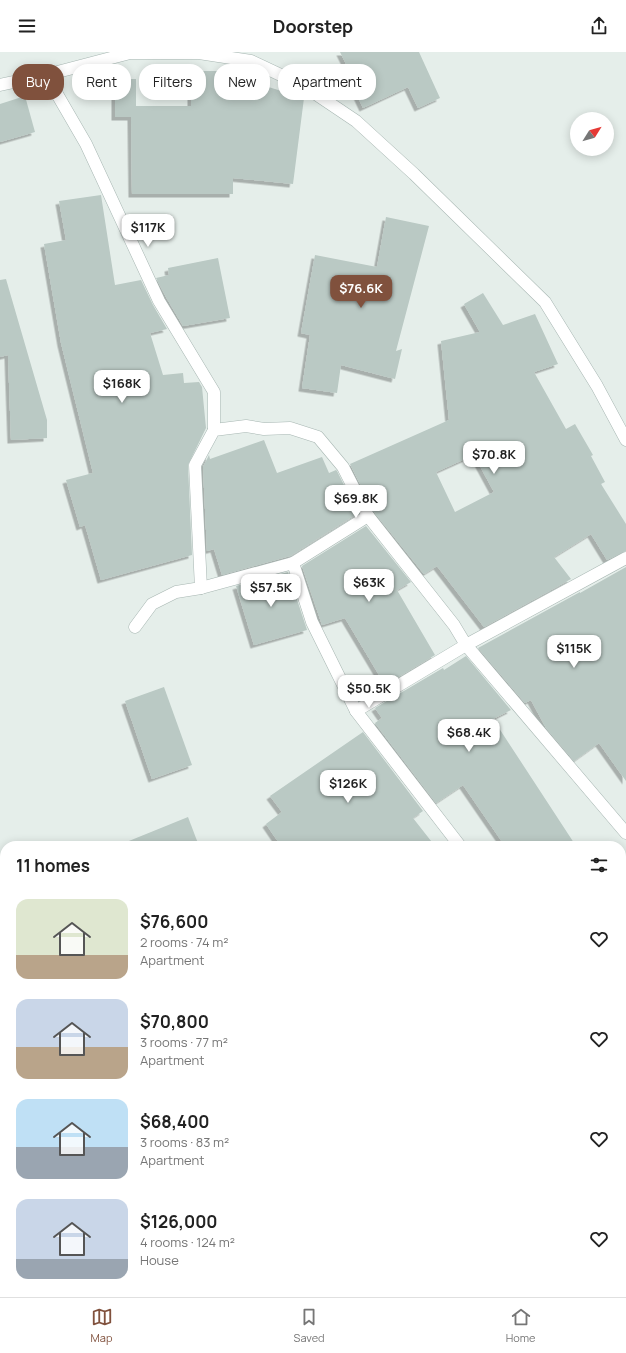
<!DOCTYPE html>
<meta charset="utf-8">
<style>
body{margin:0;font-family:Manrope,sans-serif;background:#f2f2f2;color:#222;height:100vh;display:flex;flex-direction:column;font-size:15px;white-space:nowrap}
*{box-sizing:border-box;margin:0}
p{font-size:13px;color:#767676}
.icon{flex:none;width:22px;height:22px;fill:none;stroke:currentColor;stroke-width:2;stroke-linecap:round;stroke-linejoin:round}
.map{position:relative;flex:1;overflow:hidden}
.sheet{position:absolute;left:0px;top:789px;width:626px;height:456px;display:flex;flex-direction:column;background:#fff;border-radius:16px 16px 0 0;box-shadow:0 2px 10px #0003}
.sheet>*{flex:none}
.top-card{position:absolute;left:12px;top:12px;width:400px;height:36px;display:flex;gap:8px}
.needle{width:26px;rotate:53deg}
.controls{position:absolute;left:570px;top:60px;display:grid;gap:8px}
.controls a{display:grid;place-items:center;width:44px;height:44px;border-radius:50%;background:#fff;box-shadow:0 2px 10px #0003;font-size:20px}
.price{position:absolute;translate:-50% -34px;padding:0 9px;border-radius:8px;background:#fff;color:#222;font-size:13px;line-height:26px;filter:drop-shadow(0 1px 2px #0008)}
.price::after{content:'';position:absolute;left:50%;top:24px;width:12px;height:9px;margin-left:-6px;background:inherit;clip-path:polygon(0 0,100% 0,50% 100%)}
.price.on{background:#80513d;color:#fff}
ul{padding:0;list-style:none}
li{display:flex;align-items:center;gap:12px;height:100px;padding:0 16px}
li span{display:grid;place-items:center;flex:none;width:112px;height:80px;border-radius:12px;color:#555}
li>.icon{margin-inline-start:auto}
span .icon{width:48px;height:48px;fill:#fffc;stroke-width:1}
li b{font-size:17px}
h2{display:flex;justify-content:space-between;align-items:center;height:48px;padding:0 16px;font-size:17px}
.chip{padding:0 14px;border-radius:16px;background:#fff;box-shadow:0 2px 10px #0003;font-size:14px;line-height:36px}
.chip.on{background:#80513d;color:#fff}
header{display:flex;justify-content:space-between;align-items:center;height:52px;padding:0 16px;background:#fff;font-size:18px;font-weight:700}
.tab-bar{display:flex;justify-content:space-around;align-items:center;height:56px;border-top:1px solid #e0e0e0;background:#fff;font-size:11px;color:#767676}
.tab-bar a{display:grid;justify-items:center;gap:2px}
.tab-bar .on{color:#80513d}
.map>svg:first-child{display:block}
.building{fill:#bac9c4;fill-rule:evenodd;filter:url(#shadow)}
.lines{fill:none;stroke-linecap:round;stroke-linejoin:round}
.street-casing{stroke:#a7b6b2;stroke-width:13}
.street{stroke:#fff;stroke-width:12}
</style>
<header><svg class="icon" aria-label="menu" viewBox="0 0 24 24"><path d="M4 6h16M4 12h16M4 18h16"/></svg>Doorstep<svg class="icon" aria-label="share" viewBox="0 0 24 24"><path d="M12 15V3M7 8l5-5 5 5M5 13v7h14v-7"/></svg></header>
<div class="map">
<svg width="626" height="1245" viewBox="0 0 626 1245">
<defs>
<filter id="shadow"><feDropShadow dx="-3.5" dy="3.5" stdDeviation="0" flood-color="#0004"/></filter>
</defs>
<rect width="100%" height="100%" fill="#e5eeea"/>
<g class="building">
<polygon points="340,0 419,0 440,46 418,56 408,35 363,56 343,13 346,12"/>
<polygon points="191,19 233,19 233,24 304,46 293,132 233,126 233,142 132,142 131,65 115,65 115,27 136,27 136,54 191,54"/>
<polygon points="25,44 35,80 0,90 0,52"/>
<polygon points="101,143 115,233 141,228 153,253 167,277 150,281 163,323 183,321 184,331 199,330 202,335 206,376 188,413 192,503 101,528 85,473 80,475 66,428 93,421 61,291 44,192 66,188 59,149"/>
<polygon points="386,165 429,174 396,299 402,297 395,327 341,313 337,341 302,336 310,283 301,281 315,203 377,215"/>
<polygon points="218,206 230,266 183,274 166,245 156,226 169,223 168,216"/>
<polygon points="6,227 47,368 47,386 11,388 8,303 0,305 0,228"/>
<path d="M 483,241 L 503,273 L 535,262 L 558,312 L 534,320 L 566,377 L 575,372 L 593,403 L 591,404 L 605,430 L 601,432 L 626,472 L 626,499 L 607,508 L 591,482 L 554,505 L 571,527 L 484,575 L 437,514 L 424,522 L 374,460 L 350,412 L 449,368 L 441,289 L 480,280 L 464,252 ZM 474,403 L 494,440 L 455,460 L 436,420 Z"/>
<polygon points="264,388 277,421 322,405 329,421 336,418 337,419 358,461 290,504 222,523 214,497 207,499 203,415 209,403 210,407"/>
<polygon points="366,474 411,530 397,538 435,603 385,633 345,566 322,573 302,514"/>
<polygon points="626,515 626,729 599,691 574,709 546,676 531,648 525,651 478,596 580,540 580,541"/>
<polygon points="288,520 307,578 254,593 236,534"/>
<polygon points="466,604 511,658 493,667 576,794 505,794 463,733 436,751 375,671 382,666 375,656 443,616 444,618"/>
<polygon points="164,635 192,713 152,727 125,649"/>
<polygon points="363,680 423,759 413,766 435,794 281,794 266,772 282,760 270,744"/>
<polygon points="188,765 199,794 119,794 119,793"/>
</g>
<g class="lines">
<defs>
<g id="street">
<polyline points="46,23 86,92 159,249 214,340 214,378"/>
<polyline points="0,33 46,23 130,1 199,1 251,9 304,34 356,69 414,122 545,250 597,334 626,388"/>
<polyline points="293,511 312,570 356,659 460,794"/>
<polyline points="201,536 293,511 368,464"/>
<polyline points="135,575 152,552 176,540 201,536 195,413 214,378 246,374 264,377 290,376 318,385 343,415 368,464 454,573 466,593 626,781"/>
<polyline points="356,659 466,593 626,506"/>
<polyline points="621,1023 626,1032"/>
<polyline points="0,1231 5,1236"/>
<polyline points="9,1240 14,1245"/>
</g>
</defs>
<use href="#street" class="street-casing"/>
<use href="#street" class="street"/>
</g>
</svg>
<div class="controls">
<a><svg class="needle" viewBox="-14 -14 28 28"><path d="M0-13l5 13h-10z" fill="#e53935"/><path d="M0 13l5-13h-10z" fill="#767676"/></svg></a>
</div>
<b class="price" style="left:148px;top:196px">$117K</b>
<b class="price on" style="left:361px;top:257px">$76.6K</b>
<b class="price" style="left:122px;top:352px">$168K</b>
<b class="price" style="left:494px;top:423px">$70.8K</b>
<b class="price" style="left:356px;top:467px">$69.8K</b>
<b class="price" style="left:369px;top:551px">$63K</b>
<b class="price" style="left:271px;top:556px">$57.5K</b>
<b class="price" style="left:574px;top:617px">$115K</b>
<b class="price" style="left:369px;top:657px">$50.5K</b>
<b class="price" style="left:469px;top:701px">$68.4K</b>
<b class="price" style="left:348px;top:752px">$126K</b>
<div class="top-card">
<a class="chip on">Buy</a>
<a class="chip">Rent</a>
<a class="chip">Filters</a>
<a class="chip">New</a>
<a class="chip">Apartment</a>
</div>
<section class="sheet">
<h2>11 homes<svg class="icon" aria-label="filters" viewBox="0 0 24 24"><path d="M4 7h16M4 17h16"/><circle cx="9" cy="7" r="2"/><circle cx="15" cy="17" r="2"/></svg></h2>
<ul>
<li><span style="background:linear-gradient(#dfe7d0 70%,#b9a48a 0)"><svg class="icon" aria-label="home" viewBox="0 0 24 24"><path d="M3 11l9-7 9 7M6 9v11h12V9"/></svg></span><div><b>$76,600</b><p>2 rooms · 74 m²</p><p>Apartment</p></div><svg class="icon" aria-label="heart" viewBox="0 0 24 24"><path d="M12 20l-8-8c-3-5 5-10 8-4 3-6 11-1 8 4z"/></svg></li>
<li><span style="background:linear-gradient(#c9d6e8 60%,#b9a48a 0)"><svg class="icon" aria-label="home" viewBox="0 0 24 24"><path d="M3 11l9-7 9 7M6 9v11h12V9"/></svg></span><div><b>$70,800</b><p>3 rooms · 77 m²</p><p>Apartment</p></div><svg class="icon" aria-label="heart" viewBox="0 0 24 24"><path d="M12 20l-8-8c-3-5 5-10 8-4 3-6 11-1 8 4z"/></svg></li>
<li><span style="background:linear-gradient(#bfe0f5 60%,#9aa5b1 0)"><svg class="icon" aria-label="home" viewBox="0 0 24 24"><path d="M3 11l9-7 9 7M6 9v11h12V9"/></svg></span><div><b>$68,400</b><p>3 rooms · 83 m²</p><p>Apartment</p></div><svg class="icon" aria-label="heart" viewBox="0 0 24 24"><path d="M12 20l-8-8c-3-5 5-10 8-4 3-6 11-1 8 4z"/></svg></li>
<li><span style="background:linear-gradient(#c9d6e8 75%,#9aa5b1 0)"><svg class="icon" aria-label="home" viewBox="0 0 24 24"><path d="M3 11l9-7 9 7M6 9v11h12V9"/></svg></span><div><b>$126,000</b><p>4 rooms · 124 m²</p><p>House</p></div><svg class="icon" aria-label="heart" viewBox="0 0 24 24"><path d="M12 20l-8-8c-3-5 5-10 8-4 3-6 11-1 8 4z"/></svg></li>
</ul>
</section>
</div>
<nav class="tab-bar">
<a class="on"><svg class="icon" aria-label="map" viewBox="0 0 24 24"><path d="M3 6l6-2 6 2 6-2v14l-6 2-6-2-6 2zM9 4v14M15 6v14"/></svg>Map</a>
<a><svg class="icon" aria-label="saved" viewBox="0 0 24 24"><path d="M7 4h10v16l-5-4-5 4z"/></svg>Saved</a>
<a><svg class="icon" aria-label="home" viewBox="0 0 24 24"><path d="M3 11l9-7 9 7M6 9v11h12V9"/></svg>Home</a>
</nav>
